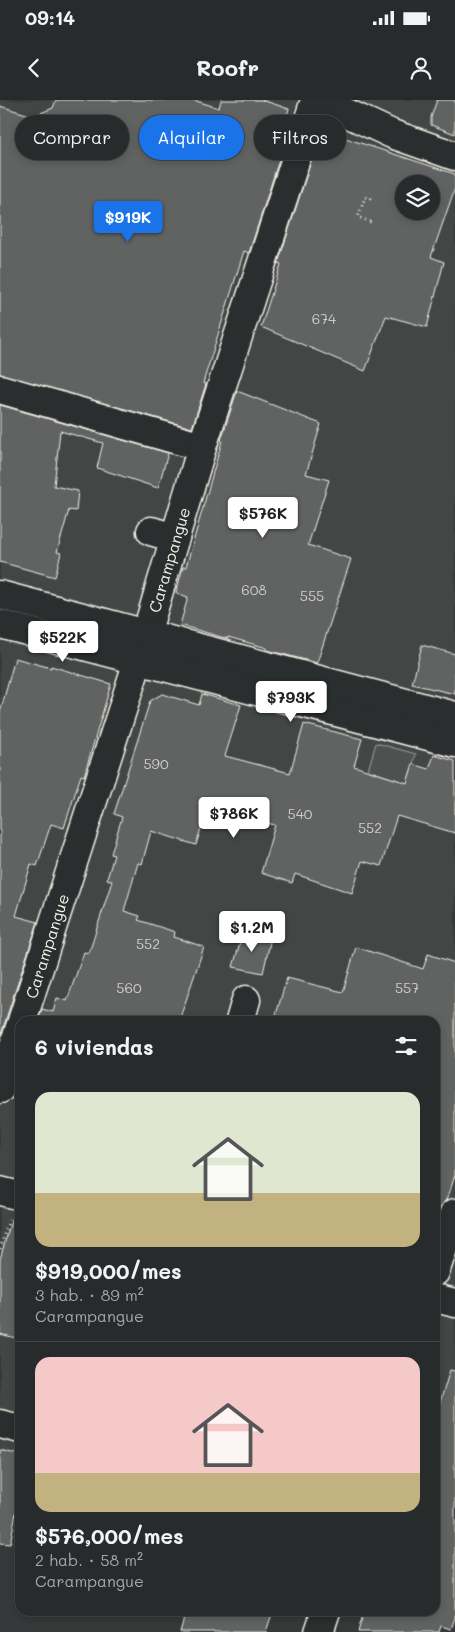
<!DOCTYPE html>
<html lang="es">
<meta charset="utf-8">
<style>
body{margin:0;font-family:Mali,sans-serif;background:#343737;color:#f1f3f6;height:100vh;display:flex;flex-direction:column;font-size:19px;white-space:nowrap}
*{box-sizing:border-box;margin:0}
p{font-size:16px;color:#a5a7a9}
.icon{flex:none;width:28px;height:28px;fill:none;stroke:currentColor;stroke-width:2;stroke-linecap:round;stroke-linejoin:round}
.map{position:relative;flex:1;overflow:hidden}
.side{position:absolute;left:15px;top:916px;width:425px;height:600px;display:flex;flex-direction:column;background:#282b2b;border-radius:15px;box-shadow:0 2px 8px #0003,0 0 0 1px #444747}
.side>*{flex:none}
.banner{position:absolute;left:15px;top:15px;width:425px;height:45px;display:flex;gap:10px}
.controls{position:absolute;left:395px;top:75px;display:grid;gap:10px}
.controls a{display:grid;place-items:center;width:45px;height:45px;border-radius:50%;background:#282b2b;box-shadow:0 2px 8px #0003,0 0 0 1px #444747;font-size:25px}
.price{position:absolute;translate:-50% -42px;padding:0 11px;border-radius:5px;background:#fff;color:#222;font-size:16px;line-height:32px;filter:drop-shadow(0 1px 2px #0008)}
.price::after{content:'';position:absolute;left:50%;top:30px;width:15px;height:11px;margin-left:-8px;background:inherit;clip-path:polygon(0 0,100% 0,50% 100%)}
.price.active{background:#1a73e8;color:#fff}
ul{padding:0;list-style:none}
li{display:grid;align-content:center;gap:10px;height:265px;padding:0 20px}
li+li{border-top:1px solid #444747}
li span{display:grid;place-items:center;height:155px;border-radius:15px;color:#555}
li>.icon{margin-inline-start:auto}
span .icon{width:90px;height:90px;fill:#fffc;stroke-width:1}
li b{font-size:21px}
h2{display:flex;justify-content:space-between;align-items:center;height:60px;padding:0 20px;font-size:21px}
.chip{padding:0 18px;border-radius:22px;background:#282b2b;box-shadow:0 2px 8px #0003,0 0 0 1px #444747;font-size:18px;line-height:45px}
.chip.active{background:#1a73e8;color:#fff}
.status{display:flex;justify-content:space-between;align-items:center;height:35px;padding:0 25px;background:#282b2b;direction:ltr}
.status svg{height:14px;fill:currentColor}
header{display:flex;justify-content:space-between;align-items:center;height:65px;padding:0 20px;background:#282b2b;font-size:22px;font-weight:700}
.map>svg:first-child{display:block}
.built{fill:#434645;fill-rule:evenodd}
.green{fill:#4e514f;stroke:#a1a19c}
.building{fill:#616362;stroke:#f4f1e8;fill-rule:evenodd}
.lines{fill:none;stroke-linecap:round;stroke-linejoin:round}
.minor-casing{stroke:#f4f1e8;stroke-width:31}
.major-casing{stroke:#f4f1e8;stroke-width:31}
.path{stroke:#f4f1e8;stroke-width:3;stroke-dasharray:1 4;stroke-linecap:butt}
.minor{stroke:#2a2d2e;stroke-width:28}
.major{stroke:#2a2d2e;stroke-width:28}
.labels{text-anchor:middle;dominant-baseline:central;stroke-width:4;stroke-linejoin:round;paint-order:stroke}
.number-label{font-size:14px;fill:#cfcec6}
.street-label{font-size:16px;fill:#f4f1e8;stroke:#2a2d2e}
</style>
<div class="status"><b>09:14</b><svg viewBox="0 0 49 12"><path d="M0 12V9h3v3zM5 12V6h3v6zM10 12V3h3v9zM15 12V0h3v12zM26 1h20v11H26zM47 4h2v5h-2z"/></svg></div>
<header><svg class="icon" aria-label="back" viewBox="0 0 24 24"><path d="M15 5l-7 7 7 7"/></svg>Roofr<svg class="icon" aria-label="person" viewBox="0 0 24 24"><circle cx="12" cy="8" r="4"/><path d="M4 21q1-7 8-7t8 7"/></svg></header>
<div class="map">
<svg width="455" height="1532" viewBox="0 0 455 1532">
<rect width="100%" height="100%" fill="#363939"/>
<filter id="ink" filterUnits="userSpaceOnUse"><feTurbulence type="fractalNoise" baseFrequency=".02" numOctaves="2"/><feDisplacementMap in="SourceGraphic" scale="10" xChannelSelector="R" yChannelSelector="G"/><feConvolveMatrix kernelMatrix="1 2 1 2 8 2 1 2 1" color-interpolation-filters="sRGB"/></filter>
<g filter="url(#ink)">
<path class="built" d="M 0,0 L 455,0 L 455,1442 L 435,1435 L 435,921 L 20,921 L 20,1355 L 0,1350 ZM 404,84 L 431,84 L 431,111 L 404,111 Z"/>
<polygon class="green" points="376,643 416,654 407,683 368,670"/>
<g class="building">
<polygon points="56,0 193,0 219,8 221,0 262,0 289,9 281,33 287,35 249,153 244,151 203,283 206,284 192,328 0,274 0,6 33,16 53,8"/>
<polygon points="437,0 455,0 455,34 431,25 431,17"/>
<path d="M 336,35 L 455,74 L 455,88 L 431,157 L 444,162 L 427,227 L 386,216 L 365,271 L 261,227 L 281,164 L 278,163 L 317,43 L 325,38 ZM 404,84 L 431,84 L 431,111 L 404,111 Z"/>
<polygon points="237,291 321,324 306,374 329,380 308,445 351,459 317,563 267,550 267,548 228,537 228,539 180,525 188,497 176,493 183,467 186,467 222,341 221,340"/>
<polygon points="0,305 168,353 158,388 97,368 103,343 60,331 54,386 78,391 76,411 69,410 57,452 61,453 55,477 0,462"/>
<polygon points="422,545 455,554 455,594 412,584"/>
<polygon points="15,558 51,568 51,566 111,584 84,676 81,675 64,728 51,724 37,766 31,764 16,816 38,822 0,937 0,613"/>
<polygon points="162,594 199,605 202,594 241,605 225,656 290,673 304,624 362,639 354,666 407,683 413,664 429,669 434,655 455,661 455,733 397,716 381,766 362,761 352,793 295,774 292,783 261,773 275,725 207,708 196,745 151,731 142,764 138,763 124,811 140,816 138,820 175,832 174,837 204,847 179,921 38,921 42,909 53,912 57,898 67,901 84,852 89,853 112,781 107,779 114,755 111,754 122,717 114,714 150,601"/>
<polygon points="243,832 271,838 263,873 233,867"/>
<polygon points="356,847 423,869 428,854 455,863 455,1075 447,1100 440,1108 435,1123 435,921 274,921 287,878 343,892"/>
<polygon points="14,1111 20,1111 20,1239 0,1234 0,1159"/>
<polygon points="450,1270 455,1271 455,1518 451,1529 441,1526 439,1532 358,1532 364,1511 435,1511 435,1308 438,1309"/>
<polygon points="0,1350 20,1355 20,1392 10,1444 0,1443"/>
<polygon points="186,1511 273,1511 266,1532 180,1532"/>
</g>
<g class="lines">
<defs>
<g id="minor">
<polyline points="319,0 392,34 455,56"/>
<polyline points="0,289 202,347"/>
<polyline points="151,431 175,438"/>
<path id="s1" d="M 22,921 L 138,561 L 202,347 L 315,0"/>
<polyline points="240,921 246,900"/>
<polyline points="0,989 20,927"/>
<polyline points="0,1091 20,1096"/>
<polyline points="435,1172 455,1113"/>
<polyline points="435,1198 455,1203"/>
<polyline points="0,1324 20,1329"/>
<polyline points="319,1532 326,1511"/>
</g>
<g id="major">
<polyline points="0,495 455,616"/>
<polyline points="0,524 455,643"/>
</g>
</defs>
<use href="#minor" class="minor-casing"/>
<use href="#major" class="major-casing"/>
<g class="path">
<polyline points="371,99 365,97 358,117 373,123"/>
<polyline points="0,1149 9,1120"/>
</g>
<use href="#minor" class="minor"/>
<use href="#major" class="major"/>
</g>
</g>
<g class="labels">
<g class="number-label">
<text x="324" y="218">674</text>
<text x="254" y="489">608</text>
<text x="312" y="495">555</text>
<text x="156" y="663">590</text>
<text x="300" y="713">540</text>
<text x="370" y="727">552</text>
<text x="148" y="843">552</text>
<text x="129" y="887">560</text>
<text x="407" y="887">557</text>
</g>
<g class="street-label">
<text stroke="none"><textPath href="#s1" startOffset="484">Carampangue</textPath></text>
<text stroke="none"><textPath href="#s1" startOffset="79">Carampangue</textPath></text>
</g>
</g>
</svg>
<div class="controls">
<a><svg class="icon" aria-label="layers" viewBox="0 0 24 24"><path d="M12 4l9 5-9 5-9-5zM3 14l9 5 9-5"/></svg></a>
</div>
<b class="price active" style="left:128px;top:143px">$919K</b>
<b class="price" style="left:263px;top:439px">$576K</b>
<b class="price" style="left:63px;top:563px">$522K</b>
<b class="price" style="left:291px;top:623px">$793K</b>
<b class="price" style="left:234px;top:739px">$786K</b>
<b class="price" style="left:252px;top:853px">$1.2M</b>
<div class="banner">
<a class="chip">Comprar</a>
<a class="chip active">Alquilar</a>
<a class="chip">Filtros</a>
</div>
<section class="side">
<h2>6 viviendas<svg class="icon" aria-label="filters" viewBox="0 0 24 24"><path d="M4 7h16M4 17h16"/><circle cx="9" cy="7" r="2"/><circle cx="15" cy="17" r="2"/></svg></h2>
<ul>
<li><span style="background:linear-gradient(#dfe7d0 65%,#c2b280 0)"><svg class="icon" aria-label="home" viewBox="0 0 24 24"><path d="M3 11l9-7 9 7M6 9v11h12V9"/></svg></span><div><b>$919,000/mes</b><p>3 hab. · 89 m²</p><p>Carampangue</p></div></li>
<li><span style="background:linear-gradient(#f6c9c9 75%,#c2b280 0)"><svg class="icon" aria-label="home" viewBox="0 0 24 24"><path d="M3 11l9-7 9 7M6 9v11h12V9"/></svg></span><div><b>$576,000/mes</b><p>2 hab. · 58 m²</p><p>Carampangue</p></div></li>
</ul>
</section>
</div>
